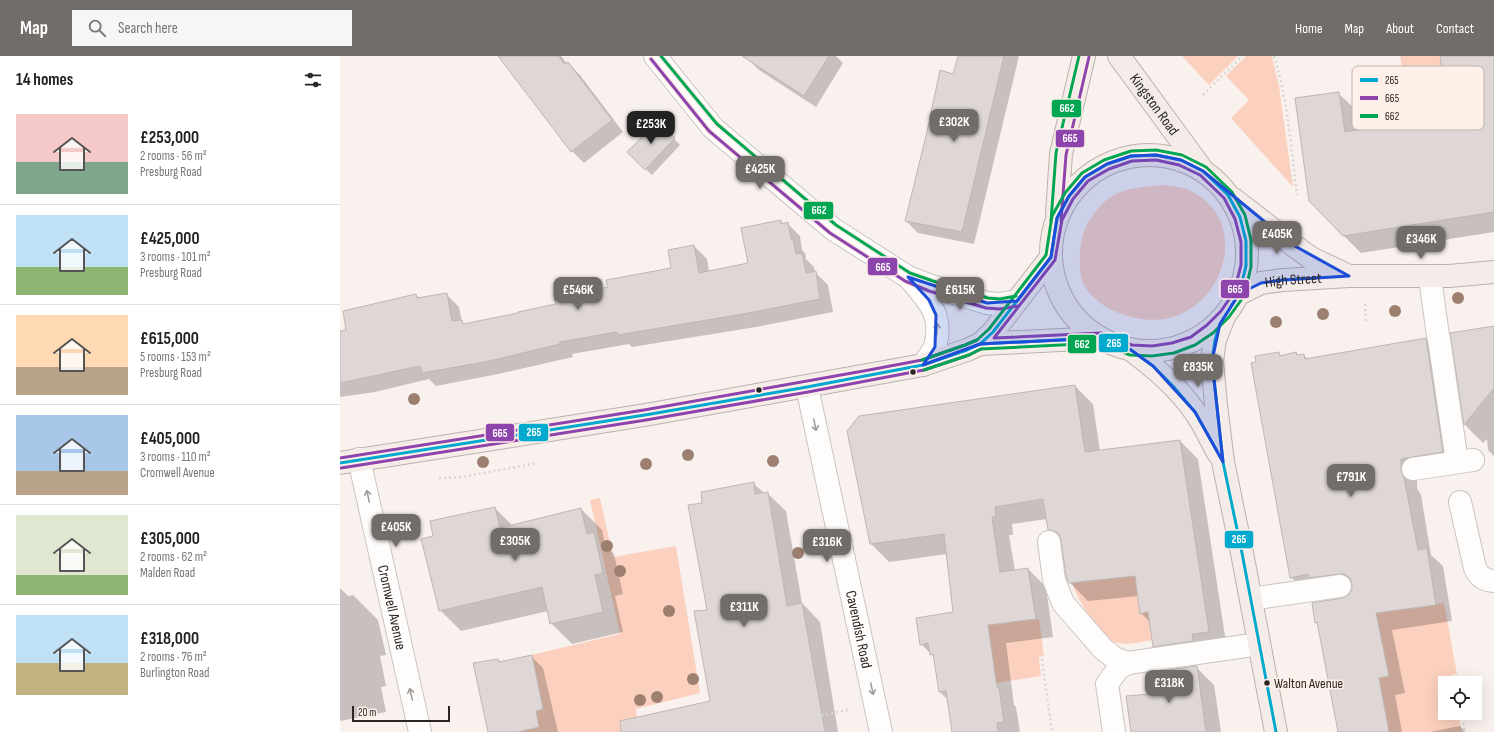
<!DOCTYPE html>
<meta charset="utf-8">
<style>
body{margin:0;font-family:"Sofia Sans Condensed",sans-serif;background:#f6f6f6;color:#222;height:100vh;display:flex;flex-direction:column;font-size:15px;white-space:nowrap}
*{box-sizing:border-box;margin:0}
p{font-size:13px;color:#767676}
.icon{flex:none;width:22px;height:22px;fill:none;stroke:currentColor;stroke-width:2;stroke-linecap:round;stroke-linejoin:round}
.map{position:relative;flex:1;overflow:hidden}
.panel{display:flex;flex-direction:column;background:#fff;width:340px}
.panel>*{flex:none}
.tools{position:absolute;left:1098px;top:620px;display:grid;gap:8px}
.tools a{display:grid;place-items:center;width:44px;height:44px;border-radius:0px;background:#fff;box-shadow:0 4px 16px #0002;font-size:20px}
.scale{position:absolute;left:12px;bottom:10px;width:98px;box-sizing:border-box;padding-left:4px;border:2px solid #2b2623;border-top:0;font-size:11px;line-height:14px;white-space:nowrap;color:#2b2623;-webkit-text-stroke:3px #feefe9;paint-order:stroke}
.price{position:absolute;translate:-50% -34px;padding:0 9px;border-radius:8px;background:#736d6a;color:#fff;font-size:13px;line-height:26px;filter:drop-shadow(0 1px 2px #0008)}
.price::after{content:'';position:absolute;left:50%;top:24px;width:12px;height:9px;margin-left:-6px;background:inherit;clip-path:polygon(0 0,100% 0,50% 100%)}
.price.on{background:#222;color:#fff}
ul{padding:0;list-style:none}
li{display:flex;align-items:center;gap:12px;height:100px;padding:0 16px}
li+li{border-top:1px solid #e0e0e0}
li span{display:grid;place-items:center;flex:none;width:112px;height:80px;border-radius:0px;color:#555}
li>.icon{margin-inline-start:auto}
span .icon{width:48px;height:48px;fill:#fffc;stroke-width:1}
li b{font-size:17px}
h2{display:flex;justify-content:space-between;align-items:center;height:48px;padding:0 16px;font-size:17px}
header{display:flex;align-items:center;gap:24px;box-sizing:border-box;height:56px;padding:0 20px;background:#736d6a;color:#fff}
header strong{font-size:19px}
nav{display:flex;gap:22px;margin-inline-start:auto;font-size:14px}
.search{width:280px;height:36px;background:#f6f6f6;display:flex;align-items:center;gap:10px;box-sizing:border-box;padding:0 14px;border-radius:0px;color:#767676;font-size:15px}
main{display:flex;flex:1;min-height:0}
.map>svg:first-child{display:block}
.green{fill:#fcd0be}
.shadow{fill:#0003}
.building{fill:#ded7d5;stroke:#bdb7b4}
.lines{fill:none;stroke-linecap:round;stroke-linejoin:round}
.minor-casing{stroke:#cac4c2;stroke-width:24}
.major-casing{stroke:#bfb1ab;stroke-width:24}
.path{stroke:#d9d7d5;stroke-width:2.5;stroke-dasharray:2 3;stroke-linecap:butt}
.minor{stroke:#fefdfc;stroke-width:22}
.major{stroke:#f3ece8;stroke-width:22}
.bus-1-casing{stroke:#feefe9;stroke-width:6}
.bus-2-casing{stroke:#feefe9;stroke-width:6}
.bus-3-casing{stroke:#feefe9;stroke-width:6}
.bus-1{stroke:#00a9ce;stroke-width:3}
.bus-2{stroke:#8e44ad;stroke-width:3}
.bus-3{stroke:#00a651;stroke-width:3}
.tree{fill:#9d7f70}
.oneway{stroke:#9f9c9a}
.marked{fill:#1d4ed8;fill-opacity:0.2;stroke:#1d4ed8;stroke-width:3;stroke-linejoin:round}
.bus-dot{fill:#2b2623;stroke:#feefe9;stroke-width:1.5}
.labels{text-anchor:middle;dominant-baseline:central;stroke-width:3;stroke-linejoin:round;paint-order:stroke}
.bus-label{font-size:14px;fill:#2b2623;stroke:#feefe9;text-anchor:start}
.street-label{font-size:15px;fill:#2b2623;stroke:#feefe9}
.key{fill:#feefe9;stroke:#bfb3ae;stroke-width:1}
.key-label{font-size:11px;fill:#2b2623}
.line-badge{stroke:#feefe9;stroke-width:1.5}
.badge-label{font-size:11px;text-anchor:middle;font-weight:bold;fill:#fff}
</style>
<header>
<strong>Map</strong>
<div class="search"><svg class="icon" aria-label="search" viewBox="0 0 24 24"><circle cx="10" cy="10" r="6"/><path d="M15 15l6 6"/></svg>Search here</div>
<nav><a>Home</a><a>Map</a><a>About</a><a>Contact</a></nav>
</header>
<main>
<section class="panel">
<h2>14 homes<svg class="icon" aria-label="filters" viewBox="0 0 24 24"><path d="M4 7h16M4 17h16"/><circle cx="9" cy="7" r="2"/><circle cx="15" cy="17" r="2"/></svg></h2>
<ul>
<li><span style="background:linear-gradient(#f6c9c9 60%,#7fa58c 0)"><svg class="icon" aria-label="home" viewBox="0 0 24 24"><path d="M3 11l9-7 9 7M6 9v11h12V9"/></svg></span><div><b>£253,000</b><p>2 rooms · 56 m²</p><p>Presburg Road</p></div></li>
<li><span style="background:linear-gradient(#bfe0f5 65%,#8fb573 0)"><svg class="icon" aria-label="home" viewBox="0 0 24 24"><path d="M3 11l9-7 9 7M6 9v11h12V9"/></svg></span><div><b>£425,000</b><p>3 rooms · 101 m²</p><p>Presburg Road</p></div></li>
<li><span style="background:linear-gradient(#ffd9b3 65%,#b9a48a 0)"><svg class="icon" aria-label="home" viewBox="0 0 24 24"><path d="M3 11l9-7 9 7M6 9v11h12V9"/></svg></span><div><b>£615,000</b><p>5 rooms · 153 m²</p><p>Presburg Road</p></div></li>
<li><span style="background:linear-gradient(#a9c7e8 70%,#b9a48a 0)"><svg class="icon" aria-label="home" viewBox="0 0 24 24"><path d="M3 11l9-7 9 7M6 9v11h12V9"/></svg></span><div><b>£405,000</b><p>3 rooms · 110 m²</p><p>Cromwell Avenue</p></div></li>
<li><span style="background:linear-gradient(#dfe7d0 75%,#8fb573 0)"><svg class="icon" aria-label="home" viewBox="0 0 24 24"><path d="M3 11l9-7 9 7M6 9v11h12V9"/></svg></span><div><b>£305,000</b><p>2 rooms · 62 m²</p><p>Malden Road</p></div></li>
<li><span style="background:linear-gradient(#bfe0f5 60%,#c2b280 0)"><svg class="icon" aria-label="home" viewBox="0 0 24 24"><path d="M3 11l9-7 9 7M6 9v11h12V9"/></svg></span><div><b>£318,000</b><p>2 rooms · 76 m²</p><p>Burlington Road</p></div></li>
</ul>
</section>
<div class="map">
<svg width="1154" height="676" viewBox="0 0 1154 676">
<rect width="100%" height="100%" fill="#f9f1ee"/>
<g class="green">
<polygon points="842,0 898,0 869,29"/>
<polygon points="906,0 931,0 932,1 939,30 953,131 891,62 909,44 886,20"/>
<polygon points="1060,0 1100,0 1107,53 1070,59"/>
<path d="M 822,129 C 829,130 839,130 846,133 C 922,163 878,280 796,262 C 776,258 755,248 744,229 C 738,217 739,191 743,178 C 746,168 755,155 762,148 C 777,132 801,131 822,129 Z"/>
<polygon points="260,442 273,501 336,490 360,637 296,653 297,661 285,664 287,676 178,676 199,671 196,655 203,653 191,599 280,578 250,444"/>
<path d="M 800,505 L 812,584 C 800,586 784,591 772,585 C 760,578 734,540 733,527 L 760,524 L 758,510 Z"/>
<polygon points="1104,547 1117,618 1111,619 1112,627 1105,627 1105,657 1118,657 1122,676 1049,676 1042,640 1033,623 1049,620 1045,602 1006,562"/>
<polygon points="638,552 641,570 699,563 704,600 699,601 701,620 656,627 609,565 607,557"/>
</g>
<g class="shadow">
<polygon points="159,0 221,0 227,8 228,7 240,19 283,76 244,107 232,95"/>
<polygon points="409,0 496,0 503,7 476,51 419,14 407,2"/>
<polygon points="619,0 679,0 634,188 578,177 566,165 614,19"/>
<polygon points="1101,0 1154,0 1154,176 1021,197 1004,180 998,37 1016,54 1019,75 1109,60"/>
<polygon points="318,66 340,89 312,119 288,96"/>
<polygon points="441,165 443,168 447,167 460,180 462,194 465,197 466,203 474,211 475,216 488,229 493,256 416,271 292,291 289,288 232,298 233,301 158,318 96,330 89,323 35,336 0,341 0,276 7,275 76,239 80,243 106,238 119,251 122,266 126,269 217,249 332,212 354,190 367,203 369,216 409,208"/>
<polygon points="1154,272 1154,400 1148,394 1147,383 1143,387 1125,369 1111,278"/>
<polygon points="1085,283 1102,300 1119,412 1077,420 1077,432 1081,439 1091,499 1103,510 1112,565 1052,574 1065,637 1055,639 1062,676 1000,676 978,568 976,566 1008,541 1013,534 986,538 968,538 951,521 938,297 942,300 956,297 958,300 964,299 968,304"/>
<polygon points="735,330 753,348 760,395 840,385 858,403 887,593 832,608 814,590 811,567 801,557 799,540 748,545 730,527 723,487 708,473 707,463 672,468 673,479 669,479 675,515 688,513 706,531 713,581 666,587 674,649 676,651 680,676 613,676 608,644 600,636 595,602 581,588 614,556 607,498 549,506 531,488 508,375"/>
<polygon points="413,427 424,437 427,437 446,455 462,547 480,566 498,676 288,676 371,646 363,447"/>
<polygon points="155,452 173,470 241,453 262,474 265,489 274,498 283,538 275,540 283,576 232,588 211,567 208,555 121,575 100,554 94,480"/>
<polygon points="0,532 8,540 13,539 38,564 46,599 40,600 46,630 41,631 46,656 0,665"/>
<polygon points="191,600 203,612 218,676 149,676 158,604 161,607"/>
<polygon points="856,611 874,629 881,676 792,676"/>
<polygon points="1120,670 1126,676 1090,676"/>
</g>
<g class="building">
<polygon points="158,0 219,0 224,8 228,6 272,64 231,96"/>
<polygon points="402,0 489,0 464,40"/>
<polygon points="618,0 664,0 622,176 565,165 587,76 600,14 613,18"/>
<polygon points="1100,0 1154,0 1154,156 1003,180 969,145 955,42 999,36 1005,76 1108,59"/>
<polygon points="318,65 335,82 305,114 287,96"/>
<polygon points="441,164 441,168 448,166 451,183 453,183 456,198 462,197 466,217 476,215 480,243 403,258 278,279 277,276 220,286 220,288 145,306 82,317 80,310 0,327 0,275 6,274 3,255 76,238 77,242 107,237 112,265 122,264 123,268 178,257 178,256 216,248 214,242 268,231 266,224 331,212 328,194 354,189 359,217 408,207 401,172"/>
<polygon points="1154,270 1154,332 1124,369 1110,277"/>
<polygon points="1086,282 1103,396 1061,403 1061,414 1064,422 1078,494 1087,492 1096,549 1036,557 1049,620 1039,622 1049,676 998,676 977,566 975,567 972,547 1002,542 1007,540 1012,534 1012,528 1010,522 1004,518 999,518 969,522 968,518 950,522 911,307 916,306 915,300 939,296 940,300 956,296 957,299 964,298 965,303"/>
<polygon points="735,329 745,396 840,384 869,576 852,578 853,585 813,591 808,556 800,558 795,520 729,527 726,521 721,484 719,478 714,475 708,474 703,443 655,451 656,461 652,461 660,516 688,512 696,563 648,569 657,631 659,632 664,666 657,667 658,676 612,676 606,635 599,636 593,598 590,599 588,587 580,589 576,562 613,556 604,478 530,488 507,375 519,360"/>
<polygon points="414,426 415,438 428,436 447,550 462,547 485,676 281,676 280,665 370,645 354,555 367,554 348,449 362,447 361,436"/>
<polygon points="155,451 160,472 241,452 247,478 254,476 263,517 255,519 263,556 210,568 202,531 99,555 81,483 93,480 90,465"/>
<polygon points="192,599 203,653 196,655 199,671 178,676 148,676 133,607 158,603 159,606"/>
<polygon points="857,610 866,676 791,676 786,640 810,638 807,617"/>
</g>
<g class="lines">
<defs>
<g id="minor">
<polyline points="315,0 373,72 493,173 568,221 591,230 647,247 660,248 677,245"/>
<polyline points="1090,221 1098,280"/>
<path d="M 570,223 C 588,244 604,260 595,290 C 593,296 587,303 583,309"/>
<polyline points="1099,283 1117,406"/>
<path id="s1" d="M 467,331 L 541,676"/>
<path id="s2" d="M 19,403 L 80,676"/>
<polyline points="1073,413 1133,404"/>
<path d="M 1120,446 L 1135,512 C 1139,521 1144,524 1154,525"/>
<polyline points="709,486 714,524 723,547 763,593 776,603 788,607 919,588"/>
<polyline points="911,543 1000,530"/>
<polyline points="774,676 767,628 778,613 788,607"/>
</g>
<g id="major">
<path id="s3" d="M 779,0 L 861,112"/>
<circle cx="809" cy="197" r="98"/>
<polyline points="892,142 953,189 971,202 1007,219"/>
<polyline points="717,157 721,98 744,0"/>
<path id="s4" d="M 899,238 L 921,227 L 943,224 L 1009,220 L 1109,220 L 1154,216"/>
<polyline points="884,261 875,284 872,305 876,349 883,406 902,497 936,676"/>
<polyline points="640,288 761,282"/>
<path d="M 791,294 C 815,312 838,331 855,356 C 864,368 870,383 878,397"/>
<polyline points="0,407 305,359 583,309 627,294 640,288 653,276 711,201"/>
</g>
</defs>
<use href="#minor" class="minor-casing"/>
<use href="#major" class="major-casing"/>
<g class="path">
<path d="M 934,0 C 948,44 951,93 957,139"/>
<polyline points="863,39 902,0"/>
<polyline points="1025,248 1026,267"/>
<polyline points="99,422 121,421 198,407"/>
<polyline points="702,603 712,676"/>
<polyline points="1115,622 1116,627"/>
<polyline points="1122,657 1125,676"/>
<polyline points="403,676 508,654"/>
</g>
<use href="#minor" class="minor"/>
<use href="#major" class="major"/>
<defs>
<g id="bus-1">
<polyline points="623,295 640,288 761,282 791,294 813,310 833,330 855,356 877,395"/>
<polyline points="0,407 305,359 467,331 583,309 627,294 640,288 653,276 711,201 717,162 729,140 745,121 767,108 791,100 816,99 841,104 863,115 888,139 900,161 906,185 906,210 899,238 880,268 875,284 872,305 883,406 902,497 936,676"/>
</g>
<g id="bus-2">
<polyline points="311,3 369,75 490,177 565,225 589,235 646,252 660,253 678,250"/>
<polygon points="816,104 839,109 860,119 884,142 895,163 901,186 901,209 894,236 881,255 867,269 851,281 832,287 812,290 792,289 761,277 654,282 715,204 722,164 733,143 748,125 769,113 792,105"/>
<polyline points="721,165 726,99 749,1"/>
<polyline points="0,402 304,354 529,314 582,304 625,289 637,284"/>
<polyline points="1,412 306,364 468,336 584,314 629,299 641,293"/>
</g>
<g id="bus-3">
<polyline points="321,0 377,68 496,169 570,217 593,225 648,242 660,243 676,240"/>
<polyline points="711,165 716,97 739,0"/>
<polyline points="582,304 625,289 637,284 649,273 706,199 712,160 725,137 742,117 764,104 791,95 816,94 842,99 866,111 892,136 905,159 911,184 911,211 904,240 889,261 873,277 855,289 834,297 812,300 790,299 760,287 641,293 629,299 584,314"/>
</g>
</defs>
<use href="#bus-1" class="bus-1-casing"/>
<use href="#bus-2" class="bus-2-casing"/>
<use href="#bus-3" class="bus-3-casing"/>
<use href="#bus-1" class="bus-1"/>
<use href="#bus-2" class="bus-2"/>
<use href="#bus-3" class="bus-3"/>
</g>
<g class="tree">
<circle cx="1118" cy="242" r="6"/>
<circle cx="1055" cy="255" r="6"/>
<circle cx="983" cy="258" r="6"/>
<circle cx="936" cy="266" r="6"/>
<circle cx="74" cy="343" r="6"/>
<circle cx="348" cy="399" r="6"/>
<circle cx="433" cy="405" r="6"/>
<circle cx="143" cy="406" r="6"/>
<circle cx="306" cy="408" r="6"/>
<circle cx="267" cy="490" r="6"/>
<circle cx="458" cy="497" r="6"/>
<circle cx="280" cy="515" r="6"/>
<circle cx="329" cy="555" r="6"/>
<circle cx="353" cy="623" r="6"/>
<circle cx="317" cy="641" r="6"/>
<circle cx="300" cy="644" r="6"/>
</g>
<defs><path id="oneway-shaft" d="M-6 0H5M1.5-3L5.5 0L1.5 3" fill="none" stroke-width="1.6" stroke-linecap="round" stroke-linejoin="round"/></defs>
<g class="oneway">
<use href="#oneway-shaft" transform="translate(597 273) rotate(-87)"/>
<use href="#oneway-shaft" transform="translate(475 369) rotate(78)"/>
<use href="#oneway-shaft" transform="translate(28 440) rotate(-102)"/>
<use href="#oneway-shaft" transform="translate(532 633) rotate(78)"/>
<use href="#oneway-shaft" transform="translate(71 638) rotate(-103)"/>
</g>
<path class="marked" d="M 816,99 L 841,104 L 863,115 L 953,189 L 1009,220 L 943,224 L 921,227 L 899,238 L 880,268 L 872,305 L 883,406 L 855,356 L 813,310 L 791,294 L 761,282 L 640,288 L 583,309 L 595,291 L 596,259 L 589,244 L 568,221 L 647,247 L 677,245 L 711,201 L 717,162 L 729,140 L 745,121 L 767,108 L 791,100 Z"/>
<g class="bus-dot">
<circle cx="573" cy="316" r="3.5"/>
<circle cx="419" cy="334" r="3.5"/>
<circle cx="927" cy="627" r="3.5"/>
</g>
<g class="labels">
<g class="bus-label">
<text x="934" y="627">Walton Avenue</text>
</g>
<g class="street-label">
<text stroke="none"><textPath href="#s3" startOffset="60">Kingston Road</textPath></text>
<text stroke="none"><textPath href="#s4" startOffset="57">High Street</textPath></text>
<text stroke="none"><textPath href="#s2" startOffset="152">Cromwell Avenue</textPath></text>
<text stroke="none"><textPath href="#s1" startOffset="248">Cavendish Road</textPath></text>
</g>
</g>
<rect x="1012" y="10" width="132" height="64" rx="6" class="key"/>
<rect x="1020" y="22" width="18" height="4" fill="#00a9ce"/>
<rect x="1020" y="40" width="18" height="4" fill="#8e44ad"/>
<rect x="1020" y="58" width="18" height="4" fill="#00a651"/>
<g class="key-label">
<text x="1045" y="28">265</text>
<text x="1045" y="46">665</text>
<text x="1045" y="64">662</text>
</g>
<g class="line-badge">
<rect x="711" y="43" width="31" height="19" rx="4" fill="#00a651"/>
<rect x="715" y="73" width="30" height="19" rx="4" fill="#8e44ad"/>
<rect x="463" y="145" width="31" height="19" rx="4" fill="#00a651"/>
<rect x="527" y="201" width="31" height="19" rx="4" fill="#8e44ad"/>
<rect x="880" y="223" width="30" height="20" rx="4" fill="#8e44ad"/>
<rect x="758" y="277" width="31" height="20" rx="4" fill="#00a9ce"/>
<rect x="727" y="278" width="30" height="20" rx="4" fill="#00a651"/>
<rect x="178" y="367" width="31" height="19" rx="4" fill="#00a9ce"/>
<rect x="145" y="367" width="30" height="19" rx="4" fill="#8e44ad"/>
<rect x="884" y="474" width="30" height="19" rx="4" fill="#00a9ce"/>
</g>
<g class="badge-label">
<text x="727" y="56">662</text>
<text x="730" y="86">665</text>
<text x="479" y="158">662</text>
<text x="543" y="215">665</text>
<text x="895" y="237">665</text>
<text x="774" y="291">265</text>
<text x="742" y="292">662</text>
<text x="194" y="380">265</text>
<text x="160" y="381">665</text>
<text x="899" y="487">265</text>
</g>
</svg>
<div class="tools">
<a><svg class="icon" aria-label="locate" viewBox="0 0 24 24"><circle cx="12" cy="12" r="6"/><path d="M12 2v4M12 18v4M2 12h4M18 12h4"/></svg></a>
</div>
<div class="scale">20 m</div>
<b class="price" style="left:614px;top:87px">£302K</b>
<b class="price on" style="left:311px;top:89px">£253K</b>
<b class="price" style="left:420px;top:134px">£425K</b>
<b class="price" style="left:937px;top:199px">£405K</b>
<b class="price" style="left:1081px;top:204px">£346K</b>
<b class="price" style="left:238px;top:255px">£546K</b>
<b class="price" style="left:620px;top:255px">£615K</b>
<b class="price" style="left:858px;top:332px">£835K</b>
<b class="price" style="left:1011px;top:442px">£791K</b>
<b class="price" style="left:56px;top:492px">£405K</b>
<b class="price" style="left:175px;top:506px">£305K</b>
<b class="price" style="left:487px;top:507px">£316K</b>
<b class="price" style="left:404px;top:572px">£311K</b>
<b class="price" style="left:829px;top:648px">£318K</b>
</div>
</main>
